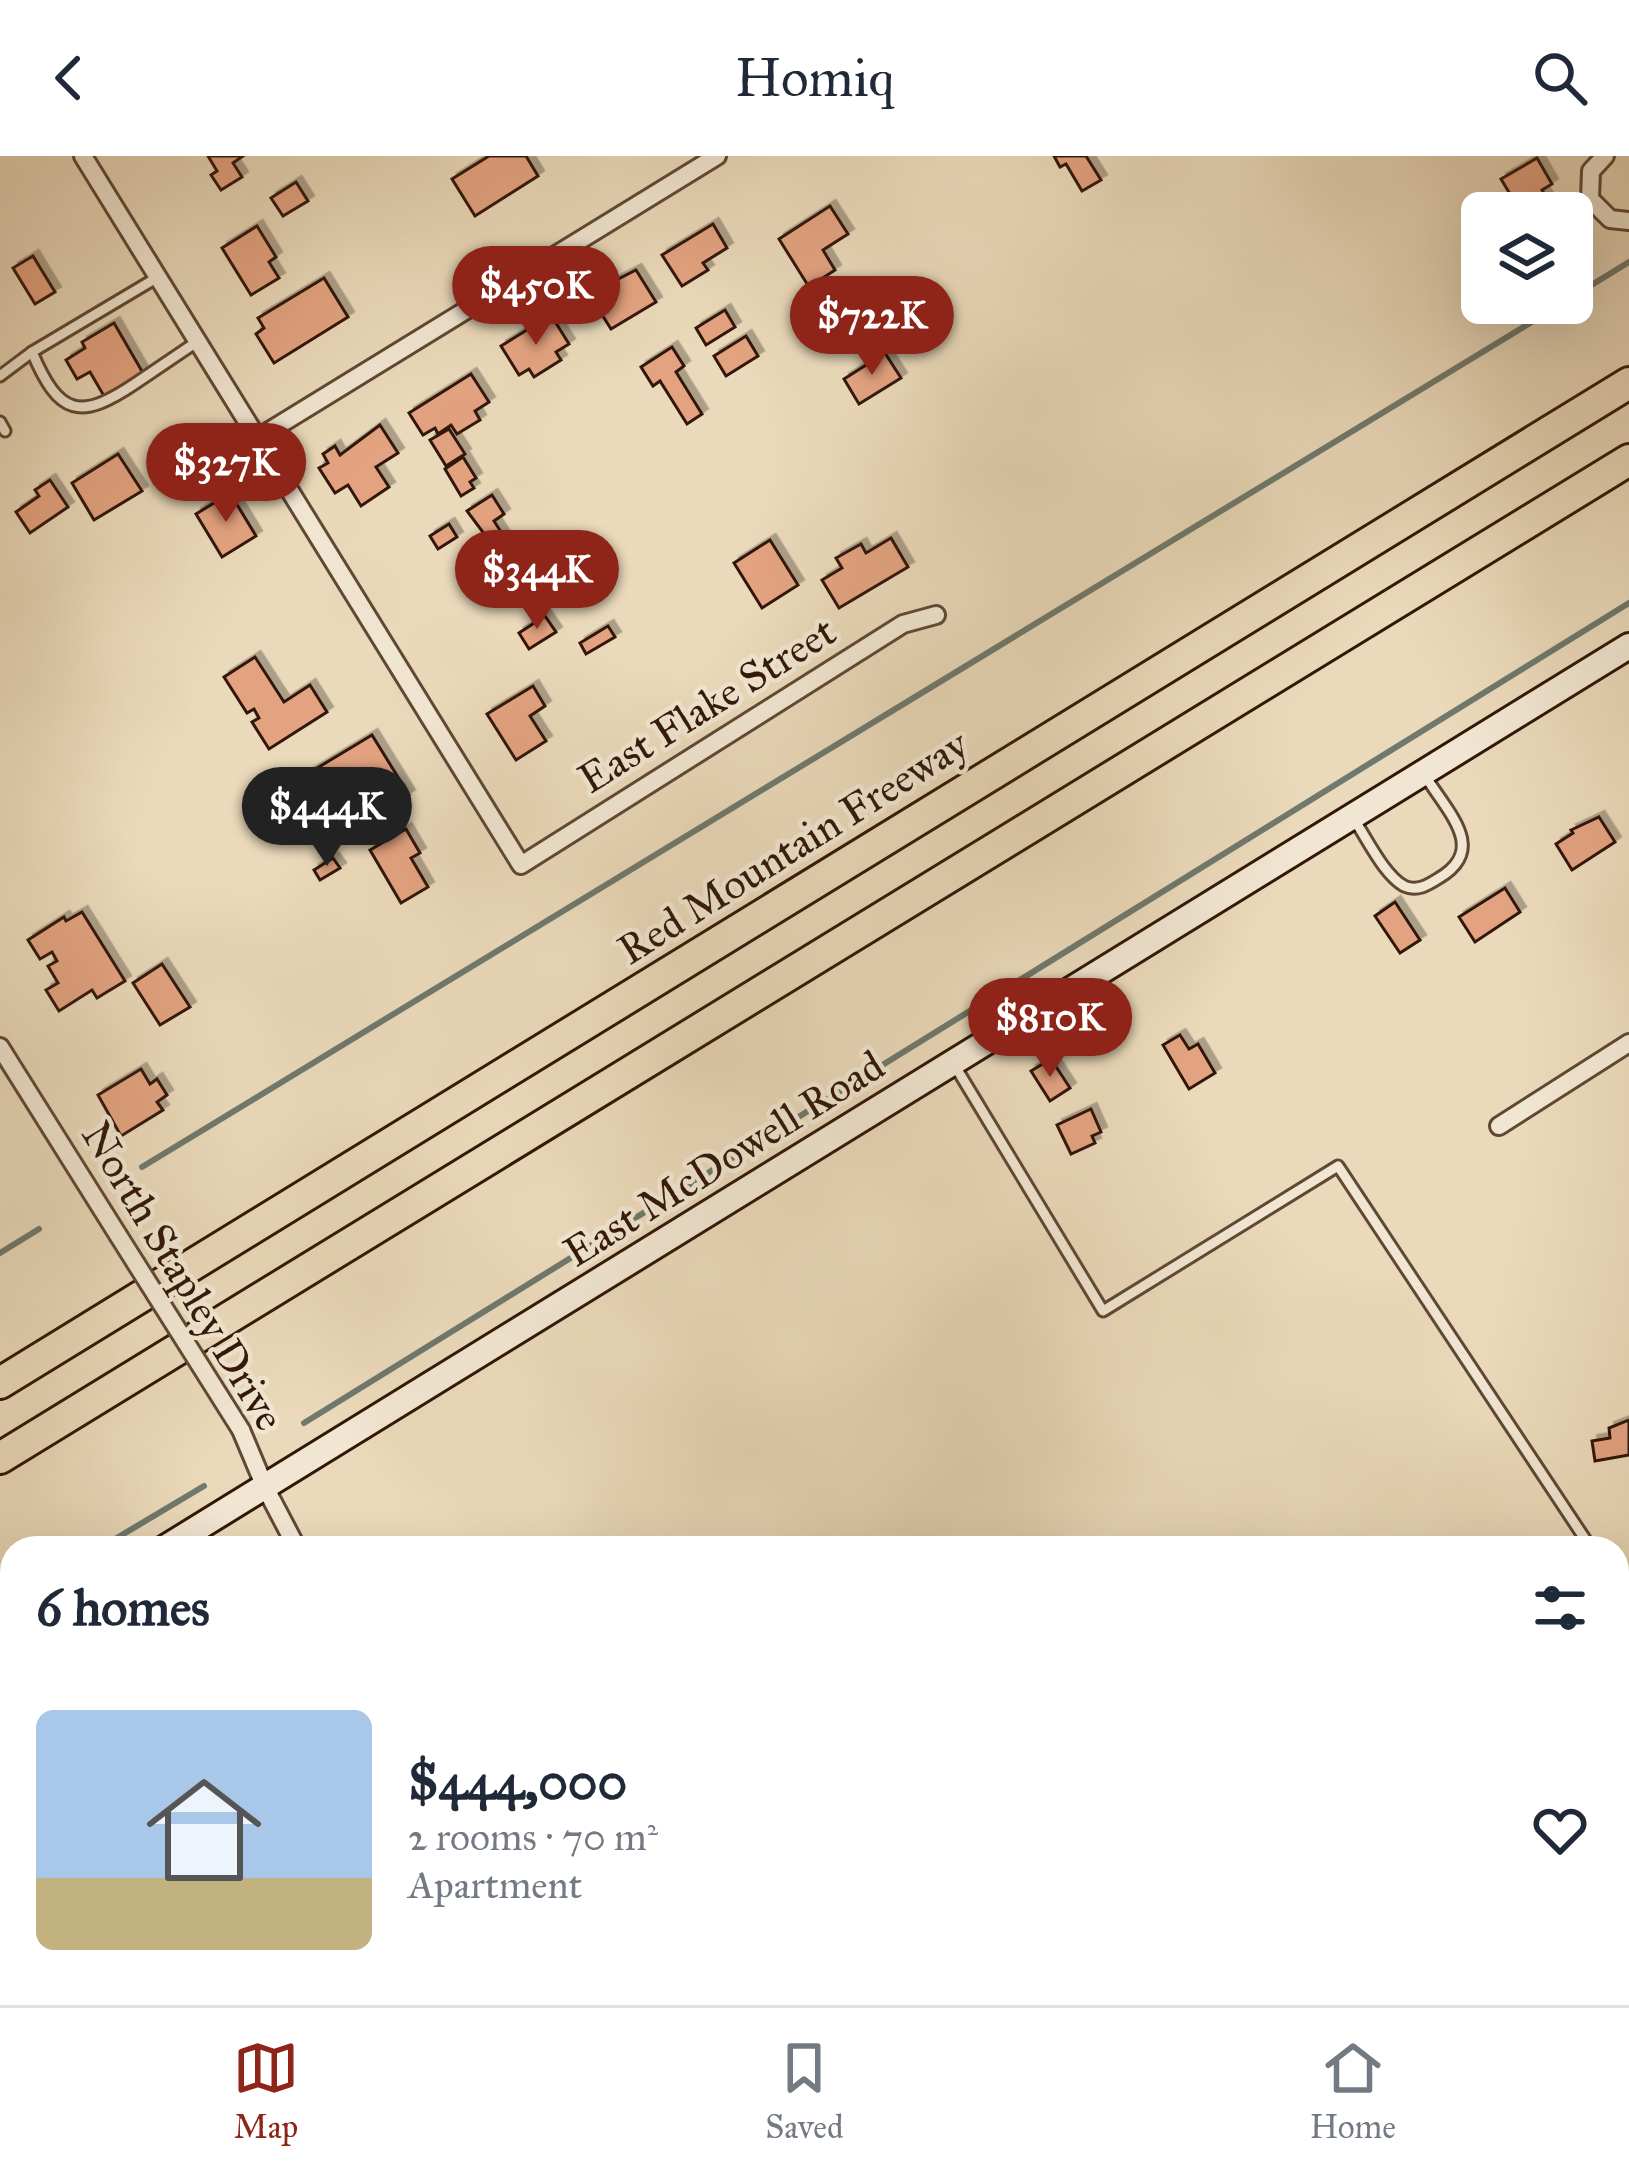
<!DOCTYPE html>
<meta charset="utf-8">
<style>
body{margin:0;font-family:"IM FELL Great Primer",serif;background:#f2f2f3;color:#1f2937;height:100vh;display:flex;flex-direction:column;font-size:45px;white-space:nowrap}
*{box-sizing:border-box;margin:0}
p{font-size:39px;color:#747a83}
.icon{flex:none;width:66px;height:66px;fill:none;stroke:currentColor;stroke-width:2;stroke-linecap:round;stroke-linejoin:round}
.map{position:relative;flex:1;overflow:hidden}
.panel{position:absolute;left:0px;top:1380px;width:1629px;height:471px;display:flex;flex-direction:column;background:#fff;border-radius:36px 36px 0 0;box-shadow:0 12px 48px #0002}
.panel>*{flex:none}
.fabs{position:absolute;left:1461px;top:36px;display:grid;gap:24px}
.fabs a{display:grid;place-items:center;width:132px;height:132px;border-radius:18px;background:#fff;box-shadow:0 12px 48px #0002;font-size:60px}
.price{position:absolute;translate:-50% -102px;padding:0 27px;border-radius:42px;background:#8f2418;color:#fff;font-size:39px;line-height:78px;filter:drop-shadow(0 3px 6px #0008)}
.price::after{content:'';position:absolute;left:50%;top:72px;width:36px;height:27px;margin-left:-18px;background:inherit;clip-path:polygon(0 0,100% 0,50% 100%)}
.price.active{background:#222;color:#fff}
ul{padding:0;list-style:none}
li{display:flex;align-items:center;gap:36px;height:300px;padding:0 36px}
li span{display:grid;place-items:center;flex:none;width:336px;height:240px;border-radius:18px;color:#555}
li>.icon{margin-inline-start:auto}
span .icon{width:144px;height:144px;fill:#fffc;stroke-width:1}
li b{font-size:51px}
h2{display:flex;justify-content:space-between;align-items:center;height:144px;padding:0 36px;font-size:51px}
header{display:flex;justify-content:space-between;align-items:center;height:156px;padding:0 36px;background:#fff;font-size:54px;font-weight:600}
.dock{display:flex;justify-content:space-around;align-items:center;height:168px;border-top:3px solid #e0e1e3;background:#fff;font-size:33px;color:#747a83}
.dock a{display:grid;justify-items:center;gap:6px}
.dock .active{color:#8f2418}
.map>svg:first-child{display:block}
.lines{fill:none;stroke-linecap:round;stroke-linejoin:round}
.stream{stroke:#6f796d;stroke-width:6}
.building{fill:#e3a381;stroke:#321708;stroke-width:3;filter:url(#shadow)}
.lane-casing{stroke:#604834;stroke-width:15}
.street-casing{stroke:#604834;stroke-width:22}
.secondary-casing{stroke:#321708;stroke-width:30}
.highway-casing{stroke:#321708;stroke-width:36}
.lane{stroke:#f1e6d2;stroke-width:9}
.street{stroke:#f1e6d2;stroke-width:16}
.secondary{stroke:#f1e6d2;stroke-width:24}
.highway{stroke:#ead9ba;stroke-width:30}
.street-bridge-casing{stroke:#604834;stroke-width:22;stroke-linecap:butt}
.street-bridge{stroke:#f1e6d2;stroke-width:16}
.labels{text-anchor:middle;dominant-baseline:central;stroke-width:9;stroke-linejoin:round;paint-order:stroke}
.street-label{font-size:42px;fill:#321708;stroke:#f1e6d2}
</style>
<header><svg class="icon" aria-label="back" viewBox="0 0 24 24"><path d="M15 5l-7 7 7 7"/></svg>Homiq<svg class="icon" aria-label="search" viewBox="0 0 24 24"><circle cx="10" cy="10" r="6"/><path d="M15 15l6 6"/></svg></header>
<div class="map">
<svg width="1629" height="1849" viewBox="0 0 1629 1849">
<defs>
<filter id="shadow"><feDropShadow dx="5.5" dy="-5.5" stdDeviation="0" flood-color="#0004"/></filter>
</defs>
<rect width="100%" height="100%" fill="#ead9ba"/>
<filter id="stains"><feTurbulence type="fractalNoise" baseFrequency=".00167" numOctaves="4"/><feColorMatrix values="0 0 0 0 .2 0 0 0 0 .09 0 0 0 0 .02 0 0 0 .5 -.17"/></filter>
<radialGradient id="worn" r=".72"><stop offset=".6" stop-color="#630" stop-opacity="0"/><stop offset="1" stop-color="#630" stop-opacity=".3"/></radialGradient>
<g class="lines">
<g class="stream">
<polyline points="1572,141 1629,106"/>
<polyline points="142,1011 1563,147"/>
<polyline points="0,1097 39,1073"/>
<polyline points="304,1267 1629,447"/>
<polyline points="100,1392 204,1330"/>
<polyline points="0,1452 12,1445"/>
</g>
</g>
<g class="building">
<polygon points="208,0 243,0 233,7 242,21 221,34 211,19 217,15"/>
<polygon points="489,0 526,0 538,20 475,60 452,23"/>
<polygon points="1054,0 1086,0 1101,24 1082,35 1066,8 1060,11"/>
<polygon points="1537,2 1552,28 1542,34 1556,57 1483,57 1510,38 1501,23"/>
<polygon points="296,26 308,45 283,60 271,42"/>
<polygon points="830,50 848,78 823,94 835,114 809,131 779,83"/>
<polygon points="1482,63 1482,99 1466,73"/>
<polygon points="713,68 727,92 703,107 708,114 682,130 662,99"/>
<polygon points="257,70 276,101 269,106 279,122 251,139 222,92"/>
<polygon points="33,100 55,136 35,148 13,112"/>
<polygon points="636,114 656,146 611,173 589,138"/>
<polygon points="324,122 348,161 274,207 256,178 264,172 258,162"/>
<polygon points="725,154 735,171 706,189 696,172"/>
<polygon points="551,159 569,188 556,196 561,204 534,221 529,213 519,219 501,190"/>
<polygon points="882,161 893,179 875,190 864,173"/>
<polygon points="114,167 143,217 104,240 90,216 77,223 66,204 85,192 82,186"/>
<polygon points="746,180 758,200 726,220 714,200"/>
<polygon points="672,191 684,210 676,216 702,258 687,268 660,225 653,230 641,211"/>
<polygon points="885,197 901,222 859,248 844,223"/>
<polygon points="471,218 489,246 475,255 480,264 457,278 451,269 438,278 435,272 423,279 409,257"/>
<polygon points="380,269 398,297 376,311 389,331 361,350 348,329 335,337 319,312 328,307 323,298 335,290 340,299"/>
<polygon points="449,273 465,298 446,310 430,284"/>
<polygon points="118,298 142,335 94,364 72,327"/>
<polygon points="463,301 476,322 470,326 474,332 461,340 445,313"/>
<polygon points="50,324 68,351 30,377 16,356 39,340 35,334"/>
<polygon points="230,337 256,380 222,401 196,358"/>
<polygon points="492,339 504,358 494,365 503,379 491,387 467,355"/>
<polygon points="449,368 457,381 438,393 430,380"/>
<polygon points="891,382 908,411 839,452 822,424 842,412 836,402 861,388 866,397"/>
<polygon points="770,384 798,429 762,452 734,407"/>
<polygon points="545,460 556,476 529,493 519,477"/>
<polygon points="608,470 615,481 586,498 580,487"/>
<polygon points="255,501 284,546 310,529 327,556 269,593 252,566 259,562 254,553 247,557 224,521"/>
<polygon points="533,530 545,550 530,560 546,585 516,604 487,558"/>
<polygon points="372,579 409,639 372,662 347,620 311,642 299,623"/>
<polygon points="295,623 307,643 271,665 254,638 264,632 269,639"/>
<polygon points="1599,661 1615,686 1572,714 1556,688 1573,677 1571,674"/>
<polygon points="406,673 420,697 411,702 428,731 401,747 370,694"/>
<polygon points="333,702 340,712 320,724 314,714"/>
<polygon points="1505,732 1520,756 1475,786 1459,761"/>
<polygon points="1395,746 1420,784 1400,797 1375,760"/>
<polygon points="82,756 125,825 97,842 92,834 59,855 46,834 58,827 48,810 57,805 52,796 40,803 28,784 64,761 66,765"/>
<polygon points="162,808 190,851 160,869 133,827"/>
<polygon points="1180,879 1189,893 1198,888 1215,917 1189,933 1163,889"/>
<polygon points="1051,903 1070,932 1050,945 1031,915"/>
<polygon points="141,913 150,928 157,923 167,939 157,946 163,954 121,980 98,939"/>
<polygon points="1091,953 1101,976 1092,980 1095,987 1071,998 1057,969"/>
<polygon points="1629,1264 1629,1299 1595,1305 1592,1285 1610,1282 1609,1272"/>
</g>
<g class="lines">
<defs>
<g id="lane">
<path d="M 158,121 L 32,196 C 59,260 80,265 136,227 C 157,213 177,199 198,185"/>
<polyline points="0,220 32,196"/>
<polyline points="0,266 5,275"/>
<path d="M 1353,662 C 1367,682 1383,718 1404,730 C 1417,736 1428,729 1439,722 C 1488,693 1448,657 1426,621"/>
<polyline points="955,910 1103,1155 1338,1010 1591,1392"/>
<polyline points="1617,1431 1629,1450"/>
</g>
<g id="street">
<polyline points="83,0 521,709 903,468 936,459"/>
<polyline points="1605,0 1591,15 1590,43 1610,63 1629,65"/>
<polyline points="258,282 717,0"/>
<polyline points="0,891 118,1079"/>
<polyline points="1499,970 1629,887"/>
<polyline points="241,1274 265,1331 297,1392"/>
<polyline points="1617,1719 1629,1711"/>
<polyline points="561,1839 567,1849"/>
<polyline points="1412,1849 1427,1839"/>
</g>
<g id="secondary">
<polyline points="165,1392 1629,490"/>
<polyline points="0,1492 12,1485"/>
</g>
<g id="highway">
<polyline points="0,1227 1629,227"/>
<polyline points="0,1302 1629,304"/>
</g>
</defs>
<use href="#lane" class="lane-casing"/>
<use href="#street" class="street-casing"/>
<use href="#secondary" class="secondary-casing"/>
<use href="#highway" class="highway-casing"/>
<use href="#lane" class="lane"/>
<use href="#street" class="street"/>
<use href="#secondary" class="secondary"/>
<use href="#highway" class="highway"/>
<defs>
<polyline id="street-bridge" points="118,1079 241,1274"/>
</defs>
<use href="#street-bridge" class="street-bridge-casing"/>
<use href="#street-bridge" class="street-bridge"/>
</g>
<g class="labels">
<g class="street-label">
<text transform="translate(707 549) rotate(-32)">East Flake Street</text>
<text transform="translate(793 691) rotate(-32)">Red Mountain Freeway</text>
<text transform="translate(724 1003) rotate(-32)">East McDowell Road</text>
<text transform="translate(183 1120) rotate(59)">North Stapley Drive</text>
</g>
</g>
<rect width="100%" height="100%" filter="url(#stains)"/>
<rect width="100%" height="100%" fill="url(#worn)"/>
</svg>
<div class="fabs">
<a><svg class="icon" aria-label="layers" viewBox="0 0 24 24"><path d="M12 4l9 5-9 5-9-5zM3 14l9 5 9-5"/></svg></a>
</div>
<b class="price" style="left:536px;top:192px">$450K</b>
<b class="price" style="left:872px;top:222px">$722K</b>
<b class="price" style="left:226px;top:369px">$327K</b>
<b class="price" style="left:537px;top:476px">$344K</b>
<b class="price active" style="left:327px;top:713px">$444K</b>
<b class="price" style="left:1050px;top:924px">$810K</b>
<section class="panel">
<h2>6 homes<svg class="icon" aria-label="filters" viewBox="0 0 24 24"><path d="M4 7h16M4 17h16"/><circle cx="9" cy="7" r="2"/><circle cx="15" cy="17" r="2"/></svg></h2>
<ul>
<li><span style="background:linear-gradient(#a9c7e8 70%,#c2b280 0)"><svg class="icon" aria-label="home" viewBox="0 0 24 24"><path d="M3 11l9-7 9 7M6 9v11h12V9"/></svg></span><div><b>$444,000</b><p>2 rooms · 70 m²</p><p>Apartment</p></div><svg class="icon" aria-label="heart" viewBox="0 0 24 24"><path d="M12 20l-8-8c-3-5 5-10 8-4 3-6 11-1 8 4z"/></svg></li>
</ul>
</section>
</div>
<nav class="dock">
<a class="active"><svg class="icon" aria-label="map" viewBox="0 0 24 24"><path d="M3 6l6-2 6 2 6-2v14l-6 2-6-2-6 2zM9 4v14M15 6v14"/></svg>Map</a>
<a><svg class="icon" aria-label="saved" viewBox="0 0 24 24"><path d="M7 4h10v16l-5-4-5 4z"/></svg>Saved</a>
<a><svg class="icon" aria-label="home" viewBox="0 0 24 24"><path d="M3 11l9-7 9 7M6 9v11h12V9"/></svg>Home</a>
</nav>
